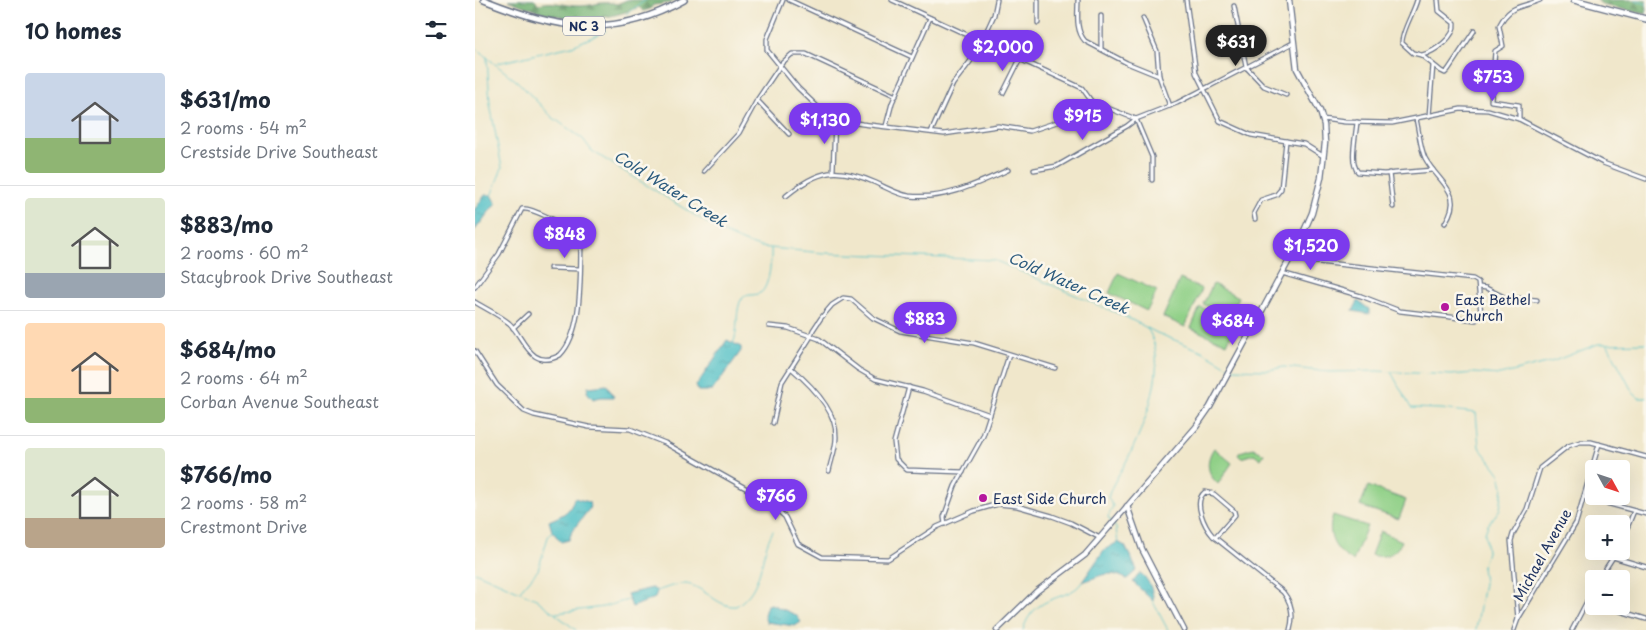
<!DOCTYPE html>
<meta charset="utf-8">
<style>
body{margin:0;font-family:"Playpen Sans",sans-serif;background:#f6f6f7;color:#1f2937;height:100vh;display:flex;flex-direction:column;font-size:19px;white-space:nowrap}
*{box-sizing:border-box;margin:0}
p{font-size:16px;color:#747a83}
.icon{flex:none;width:28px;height:28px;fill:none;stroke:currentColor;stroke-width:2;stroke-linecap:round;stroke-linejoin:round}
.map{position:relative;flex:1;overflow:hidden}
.drawer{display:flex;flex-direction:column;background:#fff;width:475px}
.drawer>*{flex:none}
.needle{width:32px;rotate:130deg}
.controls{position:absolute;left:1110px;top:460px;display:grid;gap:10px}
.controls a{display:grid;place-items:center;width:45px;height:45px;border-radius:5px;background:#fff;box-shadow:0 5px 20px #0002;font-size:25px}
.price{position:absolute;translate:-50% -42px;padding:0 11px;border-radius:18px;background:#7c3aed;color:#fff;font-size:16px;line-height:32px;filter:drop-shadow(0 1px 2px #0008)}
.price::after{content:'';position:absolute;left:50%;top:30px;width:15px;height:11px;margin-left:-8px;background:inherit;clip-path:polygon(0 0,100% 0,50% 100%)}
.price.on{background:#222;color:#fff}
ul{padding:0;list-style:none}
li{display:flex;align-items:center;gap:15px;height:125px;padding:0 25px}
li+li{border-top:1px solid #e0e1e3}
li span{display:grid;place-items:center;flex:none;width:140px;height:100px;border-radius:5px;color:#555}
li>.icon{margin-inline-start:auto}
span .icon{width:60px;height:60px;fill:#fffc;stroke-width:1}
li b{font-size:21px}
h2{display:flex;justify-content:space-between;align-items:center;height:60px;padding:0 25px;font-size:21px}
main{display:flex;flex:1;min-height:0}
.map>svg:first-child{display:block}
.green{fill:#90d087;stroke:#568072}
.forest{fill:url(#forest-firs);stroke:#487069}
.water{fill:url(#water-ripples);stroke:#367892}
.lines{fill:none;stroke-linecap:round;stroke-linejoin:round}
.stream{stroke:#51c0c6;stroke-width:1}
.street-casing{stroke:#666f84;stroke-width:5.5}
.secondary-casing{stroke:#666f84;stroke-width:7}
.primary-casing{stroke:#666f84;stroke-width:8}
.street{stroke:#fff;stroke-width:3}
.secondary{stroke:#fff;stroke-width:4.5}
.primary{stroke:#fff;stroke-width:5}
.poi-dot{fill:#b5179e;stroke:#fbf7ec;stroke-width:2}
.labels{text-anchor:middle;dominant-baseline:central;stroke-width:5;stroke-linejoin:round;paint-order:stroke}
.shield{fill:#fbf7ec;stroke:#5e6b89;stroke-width:1}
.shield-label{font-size:12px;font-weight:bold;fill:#1b2f5e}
.poi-label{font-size:14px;fill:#1b2f5e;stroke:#fbf7ec;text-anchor:start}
.street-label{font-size:14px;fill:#1b2f5e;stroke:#fbf7ec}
.water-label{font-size:15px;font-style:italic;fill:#2b5a7d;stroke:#fbf7ec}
</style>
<main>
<section class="drawer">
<h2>10 homes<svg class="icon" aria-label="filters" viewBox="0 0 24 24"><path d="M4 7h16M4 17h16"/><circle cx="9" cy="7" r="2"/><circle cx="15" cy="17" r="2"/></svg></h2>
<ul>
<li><span style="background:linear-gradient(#c9d6e8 65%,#8fb573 0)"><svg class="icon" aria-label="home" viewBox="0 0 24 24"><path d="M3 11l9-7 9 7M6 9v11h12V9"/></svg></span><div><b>$631/mo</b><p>2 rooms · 54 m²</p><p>Crestside Drive Southeast</p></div></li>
<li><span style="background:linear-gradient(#dfe7d0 75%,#9aa5b1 0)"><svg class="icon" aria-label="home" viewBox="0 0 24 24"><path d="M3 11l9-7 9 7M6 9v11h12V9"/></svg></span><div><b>$883/mo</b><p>2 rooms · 60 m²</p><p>Stacybrook Drive Southeast</p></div></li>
<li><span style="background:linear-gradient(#ffd9b3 75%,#8fb573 0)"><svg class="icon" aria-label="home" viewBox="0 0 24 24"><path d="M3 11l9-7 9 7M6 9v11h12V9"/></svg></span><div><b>$684/mo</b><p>2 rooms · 64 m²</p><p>Corban Avenue Southeast</p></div></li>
<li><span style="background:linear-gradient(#dfe7d0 70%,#b9a48a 0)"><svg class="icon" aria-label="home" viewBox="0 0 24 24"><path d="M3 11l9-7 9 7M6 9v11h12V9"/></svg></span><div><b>$766/mo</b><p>2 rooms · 58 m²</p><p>Crestmont Drive</p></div></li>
</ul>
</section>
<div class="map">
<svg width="1171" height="630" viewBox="0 0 1171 630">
<defs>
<pattern id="forest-firs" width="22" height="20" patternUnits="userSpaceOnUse" patternTransform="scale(1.25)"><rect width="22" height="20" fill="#74b274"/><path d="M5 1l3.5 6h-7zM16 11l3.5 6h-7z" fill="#5e9162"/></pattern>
<pattern id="water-ripples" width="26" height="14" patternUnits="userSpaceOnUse" patternTransform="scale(1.25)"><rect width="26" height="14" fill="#51c0c6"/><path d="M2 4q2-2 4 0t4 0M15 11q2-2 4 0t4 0" fill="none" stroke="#429ca4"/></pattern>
</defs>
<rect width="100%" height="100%" fill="#fbf7ec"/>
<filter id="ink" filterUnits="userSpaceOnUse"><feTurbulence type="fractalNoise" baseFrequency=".02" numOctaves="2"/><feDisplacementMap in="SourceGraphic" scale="10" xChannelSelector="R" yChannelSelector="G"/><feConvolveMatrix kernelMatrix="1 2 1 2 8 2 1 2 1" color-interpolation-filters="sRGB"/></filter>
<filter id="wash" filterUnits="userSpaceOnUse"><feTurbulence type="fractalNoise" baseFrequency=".0096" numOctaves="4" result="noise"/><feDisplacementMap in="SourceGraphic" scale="20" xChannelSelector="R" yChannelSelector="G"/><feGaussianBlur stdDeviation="1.12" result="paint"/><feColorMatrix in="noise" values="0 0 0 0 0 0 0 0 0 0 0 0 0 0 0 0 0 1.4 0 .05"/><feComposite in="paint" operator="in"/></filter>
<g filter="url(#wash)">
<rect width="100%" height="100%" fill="#f0e7cb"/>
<g class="green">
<polygon points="643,273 682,291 672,311 634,293"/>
<polygon points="705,279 727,289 710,327 688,317"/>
<polygon points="738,284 764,297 754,317 728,304"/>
<polygon points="725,307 762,322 752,344 716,328"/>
<path d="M 739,448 L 757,463 L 743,484 C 732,474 730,461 739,448 Z"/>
<polygon points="778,448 789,454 786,459 779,454 766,458 763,455 765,452"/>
<polygon points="893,486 931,500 924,519 885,506"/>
<path d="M 858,515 L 892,526 L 878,561 C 859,551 851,535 858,515 Z"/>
<path d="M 905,531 L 927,541 C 921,554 910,559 896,555 Z"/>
</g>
<g class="forest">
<path d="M 33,0 L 59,0 L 64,4 C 80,0 88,6 104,6 C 118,6 128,0 142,4 L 152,0 L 200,0 L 195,3 L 178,5 L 175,9 L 168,11 L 164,7 C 116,27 81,19 33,0 Z"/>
<polygon points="1122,0 1171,0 1171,14 1127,5"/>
</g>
<g class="water">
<polygon points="10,195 16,195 21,203 0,230 0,209"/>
<polygon points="883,301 894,309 894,314 878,311"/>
<polygon points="252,340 266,347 266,351 237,391 223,391 221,386"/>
<polygon points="132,385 139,397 126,397 118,399 112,392 113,387"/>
<path d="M 99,498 L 114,502 L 115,508 L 97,531 L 94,540 L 86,542 L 77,531 L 74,521 C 85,516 96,513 99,498 Z"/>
<path d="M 643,542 L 650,546 L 662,570 L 652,579 C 630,569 628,576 607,582 L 629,550 Z"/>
<path d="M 665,573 C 673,578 679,591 678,601 L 658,582 Z"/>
<polygon points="177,588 182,591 180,598 157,607 152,594"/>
<polygon points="296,604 321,615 326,622 320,626 291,622 289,615 292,605"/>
</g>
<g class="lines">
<g class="stream">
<polyline points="1161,0 1171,4"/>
<polyline points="151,14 171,0"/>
<polyline points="0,48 44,83 77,117 108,139 117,151 245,231 272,243 285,247 349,253 519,260 651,317 682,333 727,351 754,367"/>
<polyline points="12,57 15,104 27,168 16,196"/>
<polyline points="23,63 97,46 131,31"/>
<path d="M 258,344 C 264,330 260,316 265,302 C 269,292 277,297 285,293 C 294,289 297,259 296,249"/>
<polyline points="1133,345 1158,393 1164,398 1171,398"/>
<polyline points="758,369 793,370 809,367 855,372 902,371 976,375 999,373 1025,375 1079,361 1123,344 1171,343"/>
<polyline points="916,372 936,408 966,409 1001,413 1004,447 1025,474 1028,487 1025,509 1013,525 1010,533 1012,552 1007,567 1009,583 1001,630"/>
<path d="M 643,544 L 641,528 L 633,517 L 638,506 L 633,498 C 636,485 646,472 652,460 C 669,427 696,362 672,328"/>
<polyline points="0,572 61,599 101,630"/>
<polyline points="45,591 63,570 73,537 78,530"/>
<path d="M 181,591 C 190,589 199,584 208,584 C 227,583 241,608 261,606 C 290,588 283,557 298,531"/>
<polyline points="677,600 693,630"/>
<polyline points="81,613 128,607 156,599"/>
<path d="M 548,630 C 559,592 595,602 607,582"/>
</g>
</g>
</g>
<g filter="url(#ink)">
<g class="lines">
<defs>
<g id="street">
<polyline points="308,0 292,39 292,50 323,88 346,110 359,119 387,124 469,134 523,126 555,131 582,122 617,102"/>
<polyline points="314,0 437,57"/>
<polyline points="417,0 607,88 617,102 661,119 702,103 818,43"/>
<polyline points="563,0 563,23"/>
<path d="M 603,0 C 603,13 600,30 610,41 L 652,63 L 684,76"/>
<polyline points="711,0 721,73 745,121 776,135 829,144 848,156"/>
<path d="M 942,0 C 939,12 926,33 927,43 L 938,53 L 946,55 L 966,71 L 970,73 L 973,70 L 999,31"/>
<polyline points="759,6 771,67 789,86 811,95"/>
<polyline points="668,18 682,51 684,76 695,106"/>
<polyline points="626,48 626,16"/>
<path d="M 947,55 C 959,52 981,37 979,23 L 964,11 L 963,0"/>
<polyline points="528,93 545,59"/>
<polyline points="282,100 314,134"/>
<polyline points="954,116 958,65"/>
<polyline points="847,119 870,122 917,123 986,109 1013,110 1044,119 1128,163 1171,179"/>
<path d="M 941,119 C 944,131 945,147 950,158 C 964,184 990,192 970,223"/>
<path d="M 1044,119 L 1044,105 L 1016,101 L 1020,51 L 1028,46 L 1024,26 C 1035,4 1046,8 1065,0"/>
<path d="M 882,122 C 881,136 874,162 883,172 L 909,174 L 958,170"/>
<polyline points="411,126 417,103 455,18"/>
<polyline points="456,132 478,84 501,54 519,15 522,0"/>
<polyline points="559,170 582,166 652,126 661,119 677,157 677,180"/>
<polyline points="229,171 264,133 282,100 307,63 317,54 331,54 421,96"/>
<polyline points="358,171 360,119"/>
<polyline points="914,173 918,207"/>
<path d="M 311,196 C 344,169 362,166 401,183 C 412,188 422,194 434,196 C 469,200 502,184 533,170"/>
<polyline points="780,219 779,213 786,200 801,195 806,189 811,141"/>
<polyline points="75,268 105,269"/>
<polyline points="807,273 886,296 925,311 1001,320 1006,314 1003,282 998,279 815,259"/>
<path d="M 0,287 L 24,254 L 47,209 C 55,207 95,227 101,233 C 105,237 105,240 106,244 C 105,276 108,332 85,355 C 55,372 48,335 34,323 C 24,315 11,309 0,302"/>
<polyline points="1004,287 1011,288 1029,297 1062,300"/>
<polyline points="294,326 313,328 344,339 383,369 400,379 448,391 515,415"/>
<polyline points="38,328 53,314"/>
<polyline points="0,351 22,385 49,411 59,415 114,427 155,429 190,443 274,490 296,504 310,517 323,544 347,557 413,559 462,527 499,511 523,504 542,506 577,516 596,523 625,538"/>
<path d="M 316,368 C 335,384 362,410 361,437 C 361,449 356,460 354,471"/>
<polyline points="434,387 419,442 421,459 432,470 488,472"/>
<polyline points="298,423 307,382 335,338 338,330 346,318 357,305 368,298 376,299 398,318 425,331 499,343 580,368"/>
<polyline points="1109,497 1171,514"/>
<polyline points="470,524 469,517 480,486 508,436 534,355"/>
<path d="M 740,538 L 760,515 L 759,511 L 739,494 L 730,492 C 717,502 730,527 738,536 L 808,592 C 817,603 819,616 815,630"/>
<polyline points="1146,543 1159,511"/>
<polyline points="1138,557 1171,567"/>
<polyline points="1124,579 1142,551"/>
<polyline points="1112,601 1119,603"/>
<polyline points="1129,606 1171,619"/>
<polyline points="1043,619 1036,541 1038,534 1052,509 1065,468 1093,446 1105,442 1116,442 1171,457"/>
<polyline points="1039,630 1043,619 1101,523 1124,444"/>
<polyline points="1097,630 1119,588"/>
</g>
<g id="secondary">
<polyline points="652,506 667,549 709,630"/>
<polyline points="522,630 562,591 610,555 721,427 735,407 825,240 837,213 846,178 850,143 849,125 845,111 822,69 814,0"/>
</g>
<g id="primary">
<path d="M 9,0 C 82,29 137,40 209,0"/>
<polyline points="1099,0 1171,19"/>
</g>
</defs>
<use href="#street" class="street-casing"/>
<use href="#secondary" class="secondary-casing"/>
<use href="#primary" class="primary-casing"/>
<use href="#street" class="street"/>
<use href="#secondary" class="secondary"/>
<use href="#primary" class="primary"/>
</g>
</g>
<g class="poi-dot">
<circle cx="970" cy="307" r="5"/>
<circle cx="508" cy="498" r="5"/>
</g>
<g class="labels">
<rect class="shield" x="88" y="16.5" width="42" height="19" rx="4"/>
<g class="shield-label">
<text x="109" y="26">NC 3</text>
</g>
<g class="poi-label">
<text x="980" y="299">East Bethel<tspan x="980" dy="16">Church</tspan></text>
<text x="518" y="498">East Side Church</text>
</g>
<g class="street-label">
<text transform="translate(1067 555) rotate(-61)">Michael Avenue</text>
</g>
<g class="water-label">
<text transform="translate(196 188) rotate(32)">Cold Water Creek</text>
<text transform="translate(594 282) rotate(24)">Cold Water Creek</text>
</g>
</g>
</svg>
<div class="controls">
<a><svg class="needle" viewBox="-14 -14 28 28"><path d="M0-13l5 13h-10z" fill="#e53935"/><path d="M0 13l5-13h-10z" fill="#747a83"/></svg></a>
<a>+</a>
<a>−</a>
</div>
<b class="price on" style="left:761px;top:67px">$631</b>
<b class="price" style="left:528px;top:72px">$2,000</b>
<b class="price" style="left:1018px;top:102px">$753</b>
<b class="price" style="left:608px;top:141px">$915</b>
<b class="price" style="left:350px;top:145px">$1,130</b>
<b class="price" style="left:90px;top:259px">$848</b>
<b class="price" style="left:836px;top:271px">$1,520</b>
<b class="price" style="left:450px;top:344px">$883</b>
<b class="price" style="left:758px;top:346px">$684</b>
<b class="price" style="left:301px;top:521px">$766</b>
</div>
</main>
